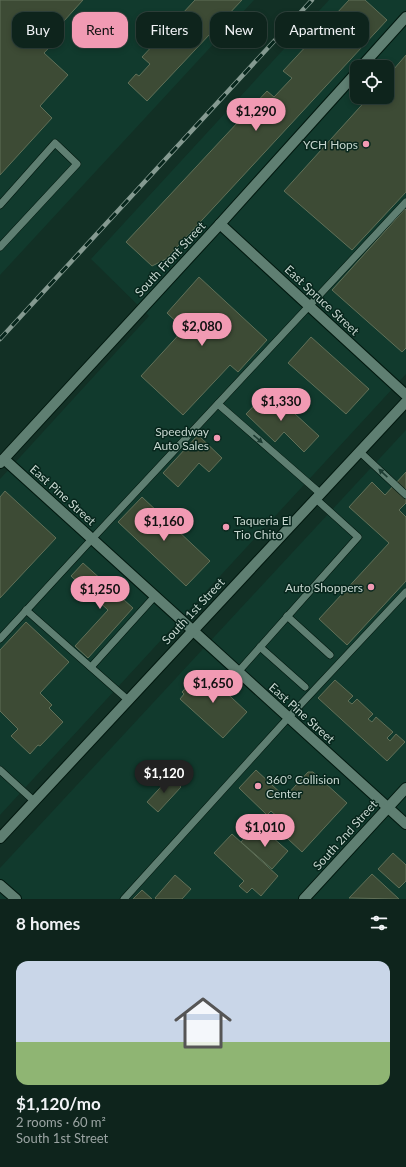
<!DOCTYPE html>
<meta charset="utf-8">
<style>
body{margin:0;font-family:Lato,sans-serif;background:#1c3029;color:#f1f3f6;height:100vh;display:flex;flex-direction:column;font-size:15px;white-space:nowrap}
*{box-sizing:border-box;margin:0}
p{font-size:13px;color:#9ba4a3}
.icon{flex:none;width:22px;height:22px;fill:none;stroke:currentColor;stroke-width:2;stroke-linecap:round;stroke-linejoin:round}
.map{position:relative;height:899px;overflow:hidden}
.sheet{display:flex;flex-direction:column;background:#0e241c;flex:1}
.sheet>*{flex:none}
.guide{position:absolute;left:12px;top:12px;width:382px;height:36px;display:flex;gap:8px}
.tools{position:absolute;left:350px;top:60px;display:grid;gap:8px}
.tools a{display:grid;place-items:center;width:44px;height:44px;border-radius:8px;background:#0e241c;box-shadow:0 2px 6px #0003,0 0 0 1px #2e413b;font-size:20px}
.price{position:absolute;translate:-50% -34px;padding:0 9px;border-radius:14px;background:#f19ab3;color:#111;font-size:13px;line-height:26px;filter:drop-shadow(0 1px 2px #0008)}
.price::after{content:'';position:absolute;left:50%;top:24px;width:12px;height:9px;margin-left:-6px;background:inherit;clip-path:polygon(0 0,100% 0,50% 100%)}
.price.active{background:#222;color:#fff}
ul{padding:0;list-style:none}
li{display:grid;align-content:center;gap:8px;height:212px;padding:0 16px}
li span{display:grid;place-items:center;height:124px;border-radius:12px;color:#555}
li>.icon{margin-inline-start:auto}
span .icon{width:72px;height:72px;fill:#fffc;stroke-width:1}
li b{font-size:17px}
h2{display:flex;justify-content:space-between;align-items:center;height:48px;padding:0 16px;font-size:17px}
.pill{padding:0 14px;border-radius:12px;background:#0e241c;box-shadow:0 2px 6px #0003,0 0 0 1px #2e413b;font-size:14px;line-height:36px}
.pill.active{background:#f19ab3;color:#111}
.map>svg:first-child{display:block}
.built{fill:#113a2d;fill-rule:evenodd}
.building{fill:#3d4b35;stroke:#617058}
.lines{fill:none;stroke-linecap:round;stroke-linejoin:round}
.lane-casing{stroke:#00170e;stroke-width:8}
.street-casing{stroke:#00170e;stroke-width:12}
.secondary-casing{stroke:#00170e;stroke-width:12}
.lane{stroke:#5f7f72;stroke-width:7}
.street{stroke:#5f7f72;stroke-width:10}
.secondary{stroke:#5f7f72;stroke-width:10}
.rail-casing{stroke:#859a91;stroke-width:4.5}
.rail{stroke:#07261c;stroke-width:3;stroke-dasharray:9;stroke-linecap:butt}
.oneway{fill:#1d3c32}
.poi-dot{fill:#f19ab3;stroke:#07261c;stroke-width:1.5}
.labels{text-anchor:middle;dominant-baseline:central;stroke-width:3;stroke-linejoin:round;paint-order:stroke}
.poi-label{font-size:12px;fill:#c6d6cf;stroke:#07261c;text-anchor:end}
.street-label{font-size:12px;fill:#c6d6cf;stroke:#07261c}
</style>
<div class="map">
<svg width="406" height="899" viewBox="0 0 406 899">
<rect width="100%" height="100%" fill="#123025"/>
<g class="built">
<polygon points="0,0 254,0 0,275"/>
<path d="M 329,0 L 406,0 L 406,374 L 0,815 L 0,479 L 149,316 L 91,259 ZM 357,67 L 387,67 L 387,97 L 357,97 Z"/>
<polygon points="406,430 406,899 0,899 0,868"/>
</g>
<g class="building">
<polygon points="0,0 83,0 54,32 59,37 44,53 68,75 40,106 52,118 0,175"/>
<polygon points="195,0 242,0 147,101 128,83 136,74 139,76 150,64 142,57"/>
<polygon points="349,0 365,0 387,20 166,259 152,266 126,242 267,91 274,97 292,78 283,71"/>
<polygon points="406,55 406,192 352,250 284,191 369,97 387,97 387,77"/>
<polygon points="405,209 406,210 406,348 402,352 332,290"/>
<polygon points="199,277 267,340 238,372 230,365 183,415 141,376 184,329 167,313"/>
<polygon points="311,337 369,389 346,414 288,363"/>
<polygon points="269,390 319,436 304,452 284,432 275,442 246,414"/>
<polygon points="198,435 222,458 209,472 199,463 178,487 163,473"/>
<polygon points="406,472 406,503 399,510 406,517 406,581 347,645 319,619 389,543 349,507 372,482 385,495"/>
<polygon points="5,491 56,538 0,598 0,497"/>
<polygon points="142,497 210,561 186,586 118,522"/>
<polygon points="83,563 133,608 88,658 75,646 108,610 71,576"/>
<polygon points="26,622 69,662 40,693 52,705 49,708 63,722 40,746 38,745 30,754 11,736 18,729 0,711 0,650"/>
<polygon points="202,670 247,712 223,738 180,699 184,694 182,692"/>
<polygon points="335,680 353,696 348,701 352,704 357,699 373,714 368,719 372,722 376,717 393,732 387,738 390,741 396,734 405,742 387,761 318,698"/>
<polygon points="256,770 285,797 308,772 313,772 347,803 302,852 274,826 280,819 271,811 267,815 239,788"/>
<polygon points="170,777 181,787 158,812 147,802"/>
<polygon points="263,829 288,851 272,869 241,842 249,833 255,838"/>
<polygon points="232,834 278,876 261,896 252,888 247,893 239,886 244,881 214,853"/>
<polygon points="393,853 406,865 406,881 399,888 378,869"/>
<polygon points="372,874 399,899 349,898"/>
<polygon points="175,875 191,889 182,899 156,899 155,898"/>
<polygon points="142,890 152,899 133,899"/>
</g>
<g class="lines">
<defs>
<g id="lane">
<polyline points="0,205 55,143 77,164 0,247"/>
<polyline points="218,404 321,494"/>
<polyline points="360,452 406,495"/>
<polyline points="26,610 128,700"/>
<polyline points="287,616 330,655"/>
<polyline points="0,639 92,539 406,202"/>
<polyline points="260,647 305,687"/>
<polyline points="91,667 155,596"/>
<polyline points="238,672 358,537 316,499"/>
<polyline points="0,770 34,801"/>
<polyline points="124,899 288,718 406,592"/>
</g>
<g id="street">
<polyline points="361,67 406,17"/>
<polyline points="220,224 406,395"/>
<polyline points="4,459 406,824"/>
<polyline points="0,463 220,224 357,72"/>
<polyline points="0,885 16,899"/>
<polyline points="304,899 406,788"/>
</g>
<polyline id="secondary" points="0,838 406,402"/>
</defs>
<use href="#lane" class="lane-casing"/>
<use href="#street" class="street-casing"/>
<use href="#secondary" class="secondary-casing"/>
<use href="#lane" class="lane"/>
<use href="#street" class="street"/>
<use href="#secondary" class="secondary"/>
<defs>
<polyline id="rail" points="0,339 312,0"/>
</defs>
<use href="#rail" class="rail-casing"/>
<use href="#rail" class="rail"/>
</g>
<defs><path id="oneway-solid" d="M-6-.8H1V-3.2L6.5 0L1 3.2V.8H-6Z"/></defs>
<g class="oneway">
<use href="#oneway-solid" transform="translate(258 439) rotate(41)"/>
<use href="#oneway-solid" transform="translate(383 473) rotate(-137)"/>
</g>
<g class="poi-dot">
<circle cx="366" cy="144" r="4"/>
<circle cx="217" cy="438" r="4"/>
<circle cx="226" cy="527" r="4"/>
<circle cx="371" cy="587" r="4"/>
<circle cx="258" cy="786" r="4"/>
</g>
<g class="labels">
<g class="poi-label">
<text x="358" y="144">YCH Hops</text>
<text x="209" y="431">Speedway<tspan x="209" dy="14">Auto Sales</tspan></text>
<text x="234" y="520" text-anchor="start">Taqueria El<tspan x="234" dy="14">Tio Chito</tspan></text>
<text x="363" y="587">Auto Shoppers</text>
<text x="266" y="779" text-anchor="start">360° Collision<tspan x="266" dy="14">Center</tspan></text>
</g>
<g class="street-label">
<text transform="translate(170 259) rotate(-47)">South Front Street</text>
<text transform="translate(322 300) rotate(43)">East Spruce Street</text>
<text transform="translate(63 495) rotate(42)">East Pine Street</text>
<text transform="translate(193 611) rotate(-47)">South 1st Street</text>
<text transform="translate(302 713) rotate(42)">East Pine Street</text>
<text transform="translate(345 835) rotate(-48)">South 2nd Street</text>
</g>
</g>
</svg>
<div class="tools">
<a><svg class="icon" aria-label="locate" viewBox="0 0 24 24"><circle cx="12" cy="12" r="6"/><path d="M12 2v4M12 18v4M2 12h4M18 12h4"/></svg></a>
</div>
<b class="price" style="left:256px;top:132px">$1,290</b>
<b class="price" style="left:202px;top:347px">$2,080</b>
<b class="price" style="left:281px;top:422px">$1,330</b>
<b class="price" style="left:164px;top:542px">$1,160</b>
<b class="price" style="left:100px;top:610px">$1,250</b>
<b class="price" style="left:213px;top:704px">$1,650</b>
<b class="price active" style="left:164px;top:794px">$1,120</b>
<b class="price" style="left:265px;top:848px">$1,010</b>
<div class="guide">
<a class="pill">Buy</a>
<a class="pill active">Rent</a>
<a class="pill">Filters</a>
<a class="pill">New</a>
<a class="pill">Apartment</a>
</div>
</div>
<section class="sheet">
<h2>8 homes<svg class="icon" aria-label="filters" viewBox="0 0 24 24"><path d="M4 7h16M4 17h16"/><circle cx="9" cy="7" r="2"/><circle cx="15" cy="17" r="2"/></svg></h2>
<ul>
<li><span style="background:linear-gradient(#c9d6e8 65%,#8fb573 0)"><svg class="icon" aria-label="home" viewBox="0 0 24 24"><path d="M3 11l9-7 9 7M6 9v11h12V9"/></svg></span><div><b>$1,120/mo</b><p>2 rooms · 60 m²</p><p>South 1st Street</p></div></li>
</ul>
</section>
